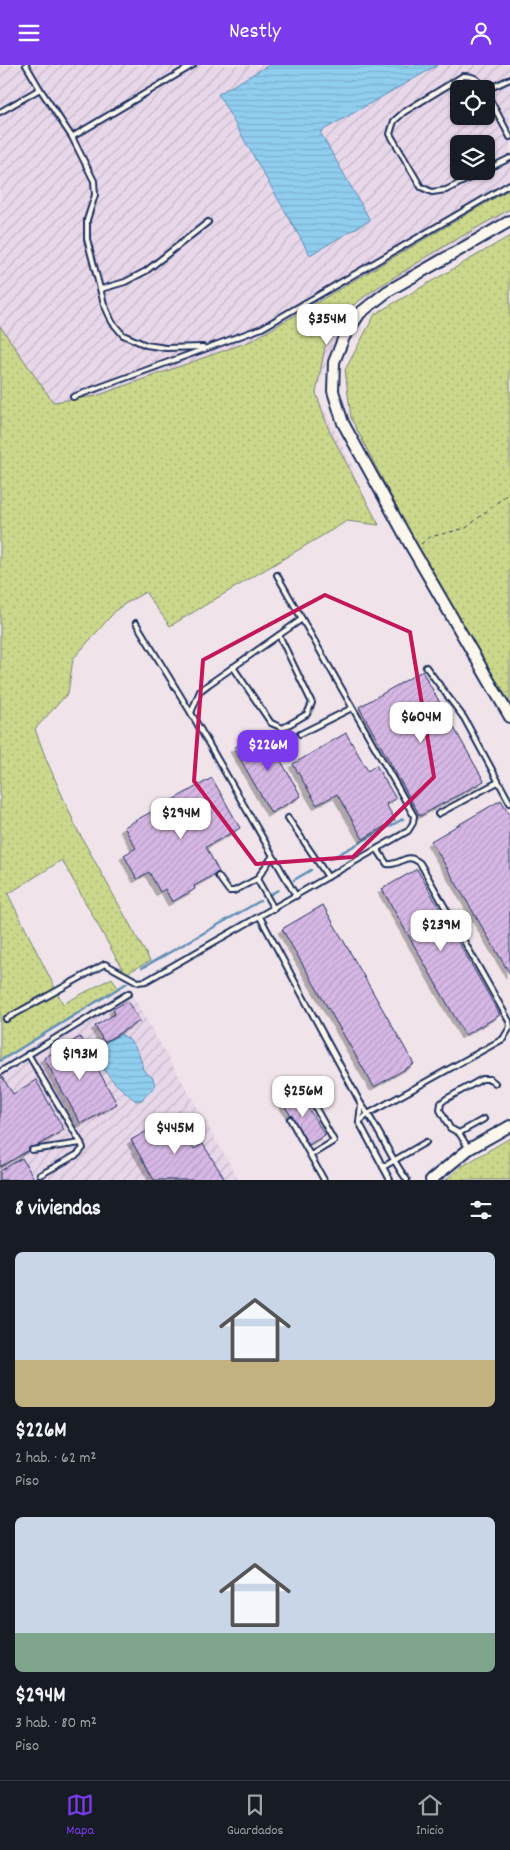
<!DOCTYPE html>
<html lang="es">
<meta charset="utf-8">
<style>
body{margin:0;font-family:Dekko,sans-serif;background:#242831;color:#f1f3f6;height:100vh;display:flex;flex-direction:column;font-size:19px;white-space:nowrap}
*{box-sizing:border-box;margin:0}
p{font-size:16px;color:#9ea1a6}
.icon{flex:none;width:28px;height:28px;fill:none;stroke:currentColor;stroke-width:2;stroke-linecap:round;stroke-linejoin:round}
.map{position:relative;height:1115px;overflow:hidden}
.sheet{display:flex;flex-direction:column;background:#171b24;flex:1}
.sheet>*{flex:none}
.tools{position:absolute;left:450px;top:15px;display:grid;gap:10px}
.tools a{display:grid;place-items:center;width:45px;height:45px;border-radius:8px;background:#171b24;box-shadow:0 1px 4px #0004;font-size:25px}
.price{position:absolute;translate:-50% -42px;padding:0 11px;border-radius:10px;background:#fff;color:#222;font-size:16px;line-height:32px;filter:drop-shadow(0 1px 2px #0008)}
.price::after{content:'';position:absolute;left:50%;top:30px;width:15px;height:11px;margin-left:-8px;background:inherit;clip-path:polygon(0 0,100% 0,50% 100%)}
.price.selected{background:#7c3aed;color:#fff}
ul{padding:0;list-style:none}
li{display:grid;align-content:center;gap:10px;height:265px;padding:0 15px}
li span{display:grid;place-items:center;height:155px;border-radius:8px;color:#555}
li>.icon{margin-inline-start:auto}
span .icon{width:90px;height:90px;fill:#fffc;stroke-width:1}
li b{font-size:21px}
h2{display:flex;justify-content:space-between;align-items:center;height:60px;padding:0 15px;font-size:21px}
header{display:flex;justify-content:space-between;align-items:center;height:65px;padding:0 15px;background:#7c3aed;color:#fff;font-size:22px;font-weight:600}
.menu{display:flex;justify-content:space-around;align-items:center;height:70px;border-top:1px solid #363941;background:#171b24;font-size:14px;color:#9ea1a6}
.menu a{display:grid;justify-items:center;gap:2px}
.menu .selected{color:#7c3aed}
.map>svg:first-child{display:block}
.industrial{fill:url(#industrial-furrows);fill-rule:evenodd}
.grass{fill:url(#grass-dots);stroke:#738374}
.water{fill:url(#water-rules);stroke:#618eb6}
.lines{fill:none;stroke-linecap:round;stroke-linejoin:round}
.stream{stroke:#618eb6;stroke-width:2.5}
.building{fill:url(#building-hatch);stroke:#1b2f5e;filter:url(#shadow)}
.lane-casing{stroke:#1b2f5e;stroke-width:8}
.secondary-casing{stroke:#1b2f5e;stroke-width:14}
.path{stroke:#1b2f5e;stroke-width:1;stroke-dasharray:4 4;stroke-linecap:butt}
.lane{stroke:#fbf7ec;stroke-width:4}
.secondary{stroke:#fbf7ec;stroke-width:10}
.marked{fill:none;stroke:#c2185b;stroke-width:4;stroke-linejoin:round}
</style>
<header><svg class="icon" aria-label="menu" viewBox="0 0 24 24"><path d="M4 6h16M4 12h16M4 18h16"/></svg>Nestly<svg class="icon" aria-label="person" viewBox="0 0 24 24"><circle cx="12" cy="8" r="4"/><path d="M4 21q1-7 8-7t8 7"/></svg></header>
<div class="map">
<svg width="510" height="1115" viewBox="0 0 510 1115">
<defs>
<pattern id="industrial-furrows" width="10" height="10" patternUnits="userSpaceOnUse" patternTransform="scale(1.25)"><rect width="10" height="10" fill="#e8d7e8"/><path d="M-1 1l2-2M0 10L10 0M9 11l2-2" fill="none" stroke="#c6b9c9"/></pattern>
<pattern id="grass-dots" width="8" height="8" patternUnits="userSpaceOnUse" patternTransform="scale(1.25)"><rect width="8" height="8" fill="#cbd78a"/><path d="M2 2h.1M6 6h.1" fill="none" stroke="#aeb97a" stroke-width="1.8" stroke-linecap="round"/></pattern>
<pattern id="water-rules" width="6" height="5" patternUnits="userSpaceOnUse" patternTransform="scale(1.25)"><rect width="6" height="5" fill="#90cef0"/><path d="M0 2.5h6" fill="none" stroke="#7cb1d0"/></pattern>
<pattern id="building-hatch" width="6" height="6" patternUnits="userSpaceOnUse" patternTransform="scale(1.25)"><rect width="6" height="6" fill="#d7b8e5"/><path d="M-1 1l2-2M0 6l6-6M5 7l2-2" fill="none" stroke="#b89ec7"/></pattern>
<filter id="shadow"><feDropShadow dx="-4" dy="4" stdDeviation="0" flood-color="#0004"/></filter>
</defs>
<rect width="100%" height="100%" fill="#f0e4ea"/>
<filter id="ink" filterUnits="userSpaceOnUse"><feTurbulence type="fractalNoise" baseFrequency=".02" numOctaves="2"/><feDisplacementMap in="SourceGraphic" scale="10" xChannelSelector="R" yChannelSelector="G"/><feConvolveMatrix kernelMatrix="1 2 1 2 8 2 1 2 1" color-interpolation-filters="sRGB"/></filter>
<g filter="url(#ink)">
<g class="industrial">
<path d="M 0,0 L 510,0 L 510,148 L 344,247 L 316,328 L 355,407 L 0,613 ZM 459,24 L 486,24 L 486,51 L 459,51 ZM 459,79 L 486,79 L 486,106 L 459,106 Z"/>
<polygon points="128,923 239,1115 0,1115 0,1001"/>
</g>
<g class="grass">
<polygon points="510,124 510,144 443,182 372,226 344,247 325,282 316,328 329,365 379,460 347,456 170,561 145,527 118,543 73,594 68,628 35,664 46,694 77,764 150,896 125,909 62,795 8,829 63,939 112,913 118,923 0,996 0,261 53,337 96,331 251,276"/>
<polygon points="510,171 510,638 417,482 351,353 345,305 375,249"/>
<polygon points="510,1073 510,1115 446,1115 459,1103"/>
</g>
<g class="water">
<polygon points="269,0 438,0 320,67 370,155 310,190 218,29"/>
<path d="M 121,969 C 135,976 141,991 143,1005 L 153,1013 L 155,1021 L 142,1035 L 136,1036 C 123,1025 91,1002 102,982 C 105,976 115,972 121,969 Z"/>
</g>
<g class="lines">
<g class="stream">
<polyline points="330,794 403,754"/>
<polyline points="294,815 311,805"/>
<polyline points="271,829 278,825"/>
<polyline points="142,903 260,836"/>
<polyline points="0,996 127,918"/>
</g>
</g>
<g class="building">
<polygon points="422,606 484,716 420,751 359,642"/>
<polygon points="264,666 301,731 271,748 234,683"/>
<polygon points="346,668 368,706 376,700 396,734 386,739 395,755 363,774 337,729 317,740 293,699"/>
<polygon points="212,713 240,763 206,782 219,807 194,821 195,824 172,837 165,824 160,827 149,807 137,814 124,790 136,783 124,762"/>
<polygon points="501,735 510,750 510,909 431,776"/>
<polygon points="417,804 500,950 465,970 382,824"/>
<polygon points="323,840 414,999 374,1022 282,864"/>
<polygon points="127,936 140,956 104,977 95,961 115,949 113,944"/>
<polygon points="80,972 117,1039 81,1059 44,993"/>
<polygon points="2,1012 13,1029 36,1015 64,1065 0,1102 0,1013"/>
<polygon points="297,1025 325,1070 309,1080 281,1035"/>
<polygon points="174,1051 194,1084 203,1079 224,1113 222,1115 154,1115 131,1075"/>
<polygon points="22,1093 35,1115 0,1115 0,1106"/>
</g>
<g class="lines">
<defs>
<g id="lane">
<polyline points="26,0 40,24 72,72 94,116 95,130 87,155 87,174 104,239 112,257 123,270 146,280 166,283 203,282"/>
<polyline points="486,25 510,14"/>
<polyline points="486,27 510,72"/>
<polyline points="0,47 40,24"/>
<polyline points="72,72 193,0"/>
<polyline points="486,105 510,93"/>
<path d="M 484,106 L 446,125 L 432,127 L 421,122 L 390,69 L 394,56 L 404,47 L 463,11 C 475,11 478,14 485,24"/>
<polyline points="101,224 125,217 146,206 208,157"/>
<polyline points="73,332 262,263 510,119"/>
<polyline points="136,558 191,648 296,831"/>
<polyline points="233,602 271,658 283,663 307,649 312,638 279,570"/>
<polyline points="426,602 464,653 510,738"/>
<polyline points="191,648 200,626 209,619 302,554"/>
<polyline points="300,669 352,643"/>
<polyline points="438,749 498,717"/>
<polyline points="288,753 328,812"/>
<polyline points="218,811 229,826 234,826 257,814 274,844"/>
<polyline points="257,814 272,792"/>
<path d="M 260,852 L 361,1039 C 379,1063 389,1091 407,1115"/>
<polyline points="6,954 105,899 138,917 146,916 408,766 413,758 414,751 277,510"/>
<polyline points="28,989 81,1078 83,1083 78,1089 40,1110"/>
<polyline points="0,1007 129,928"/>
<polyline points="361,1039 359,1057 390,1115"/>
<polyline points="290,1054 324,1115"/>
<path d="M 359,1057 L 368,1049 L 503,974 L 510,962 L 509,956 L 420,798 C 405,786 402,801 387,799 L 377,784"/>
<polyline points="459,1068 484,1054"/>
<polyline points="469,1084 459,1068 450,1063 440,1045 441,1038 446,1034 482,1014 490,1014 495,1018"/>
<polyline points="32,1085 81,1078"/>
<polyline points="311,1090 334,1076 314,1040"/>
<polyline points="383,1102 426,1077"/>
</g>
<g id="secondary">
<polyline points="510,156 388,226 360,248 344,272 334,297 333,326 343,358 412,483 510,652"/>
<polyline points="431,1115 469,1084 510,1061"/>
</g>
</defs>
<use href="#lane" class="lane-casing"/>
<use href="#secondary" class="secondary-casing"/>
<polyline class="path" points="421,479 430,472 466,463 510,427"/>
<use href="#lane" class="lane"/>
<use href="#secondary" class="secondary"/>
</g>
</g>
<path class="marked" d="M 325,530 L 410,567 L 434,712 L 353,792 L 256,799 L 194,716 L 203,595 Z"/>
</svg>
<div class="tools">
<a><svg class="icon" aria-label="locate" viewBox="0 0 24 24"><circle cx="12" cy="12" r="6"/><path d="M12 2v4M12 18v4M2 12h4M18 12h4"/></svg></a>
<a><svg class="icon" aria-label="layers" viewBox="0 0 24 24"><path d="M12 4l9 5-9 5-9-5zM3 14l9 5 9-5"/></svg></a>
</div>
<b class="price" style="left:327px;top:281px">$354M</b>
<b class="price" style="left:421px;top:679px">$604M</b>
<b class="price selected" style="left:268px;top:707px">$226M</b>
<b class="price" style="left:181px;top:775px">$294M</b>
<b class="price" style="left:441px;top:887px">$239M</b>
<b class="price" style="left:80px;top:1016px">$193M</b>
<b class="price" style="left:303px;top:1053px">$256M</b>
<b class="price" style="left:175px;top:1090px">$445M</b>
</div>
<section class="sheet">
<h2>8 viviendas<svg class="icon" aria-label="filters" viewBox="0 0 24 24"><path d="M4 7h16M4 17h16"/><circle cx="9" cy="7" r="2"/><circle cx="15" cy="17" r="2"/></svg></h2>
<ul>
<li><span style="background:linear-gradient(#c9d6e8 70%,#c2b280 0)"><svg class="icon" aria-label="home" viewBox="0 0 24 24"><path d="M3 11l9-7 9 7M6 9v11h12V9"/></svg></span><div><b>$226M</b><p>2 hab. · 62 m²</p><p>Piso</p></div></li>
<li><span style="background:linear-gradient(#c9d6e8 75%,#7fa58c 0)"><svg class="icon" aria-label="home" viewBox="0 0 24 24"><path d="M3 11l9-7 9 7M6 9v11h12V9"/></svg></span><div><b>$294M</b><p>3 hab. · 80 m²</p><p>Piso</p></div></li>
</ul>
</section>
<nav class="menu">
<a class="selected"><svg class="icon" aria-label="map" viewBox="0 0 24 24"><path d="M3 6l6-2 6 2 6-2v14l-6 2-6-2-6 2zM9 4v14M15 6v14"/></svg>Mapa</a>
<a><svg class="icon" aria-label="saved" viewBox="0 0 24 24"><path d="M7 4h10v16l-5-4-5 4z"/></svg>Guardados</a>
<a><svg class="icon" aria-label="home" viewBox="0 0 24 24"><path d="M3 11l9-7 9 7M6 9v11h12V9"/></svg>Inicio</a>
</nav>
